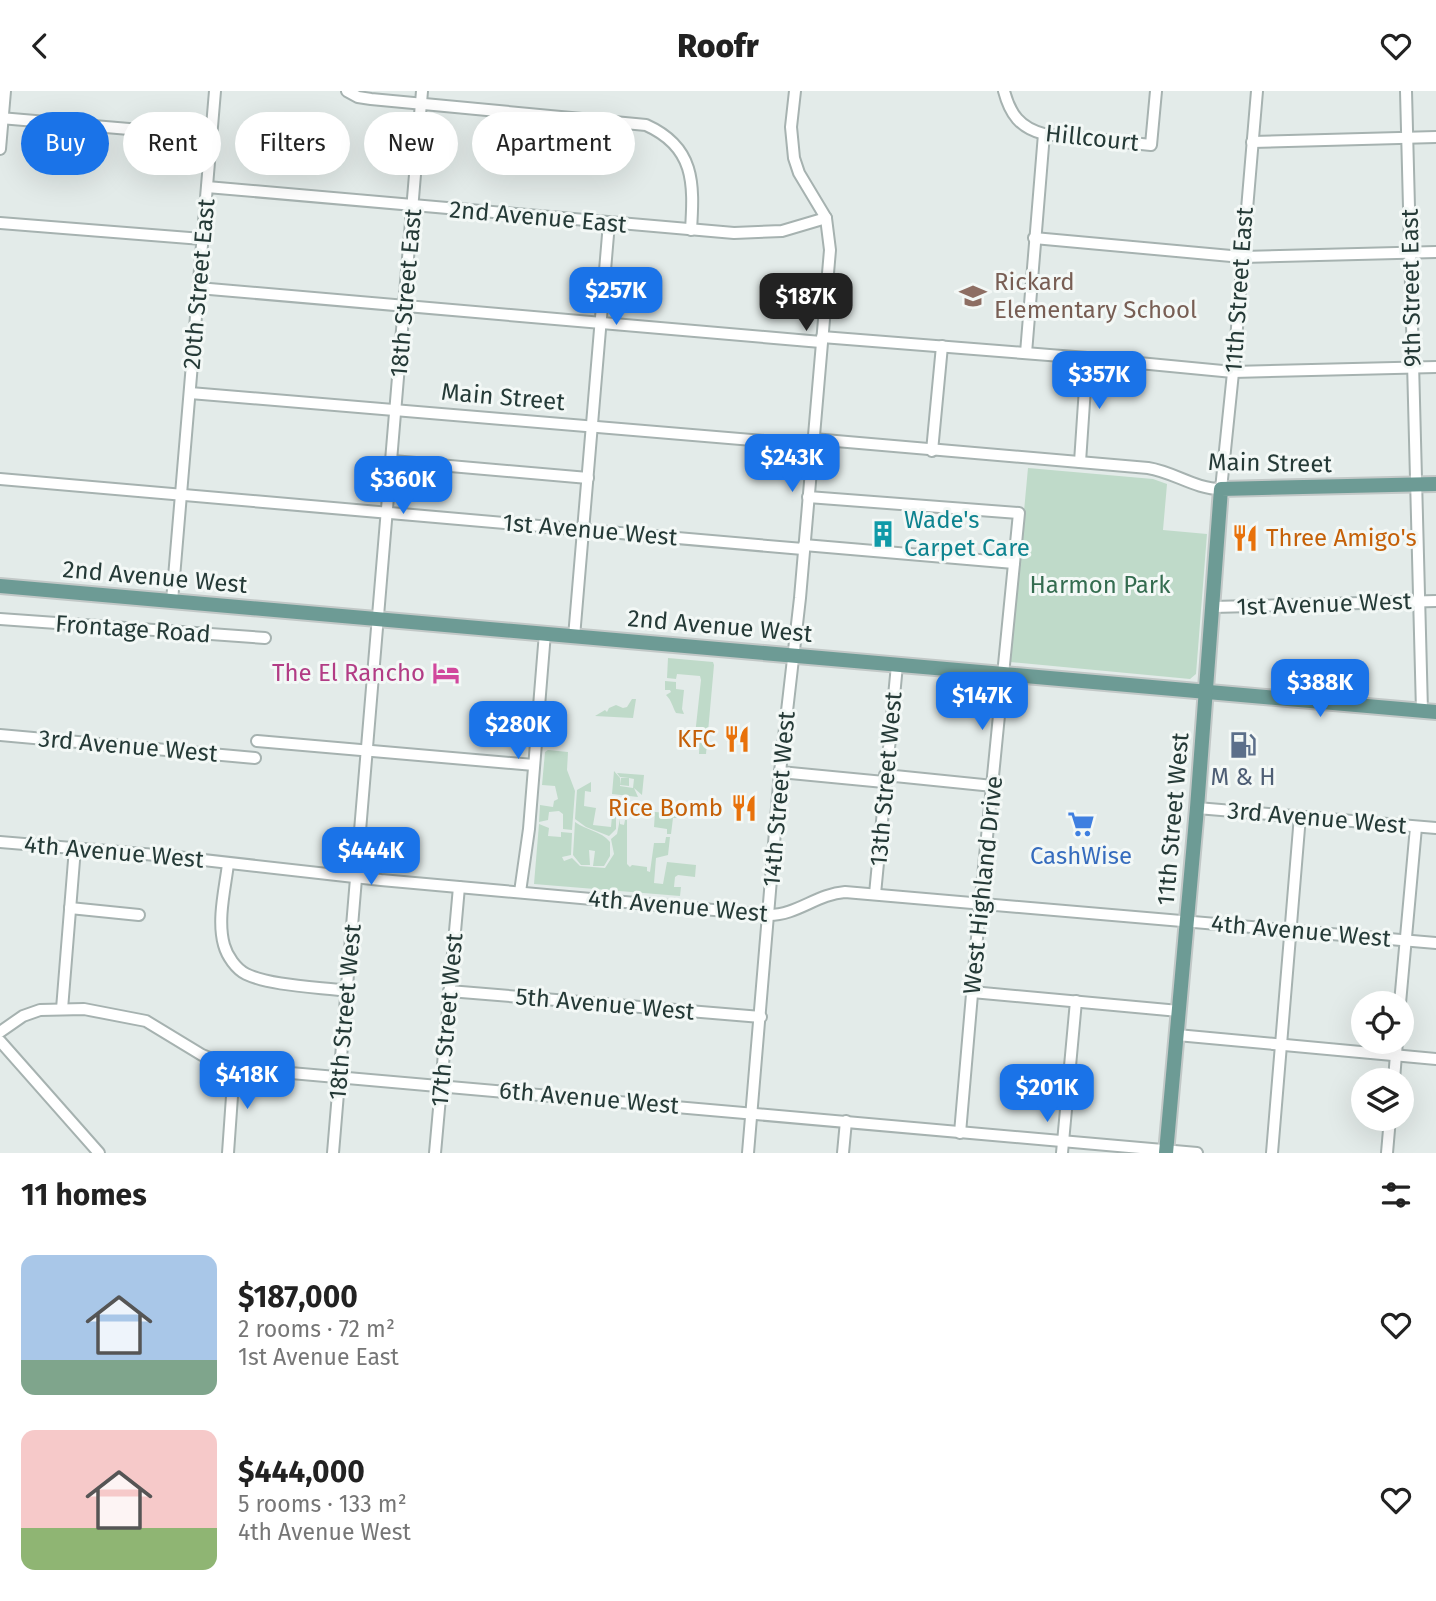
<!DOCTYPE html>
<meta charset="utf-8">
<style>
body{margin:0;font-family:"Fira Sans",sans-serif;background:#f2f2f2;color:#222;height:100vh;display:flex;flex-direction:column;font-size:26px;white-space:nowrap}
*{box-sizing:border-box;margin:0}
p{font-size:23px;color:#767676}
.icon{flex:none;width:38px;height:38px;fill:none;stroke:currentColor;stroke-width:2;stroke-linecap:round;stroke-linejoin:round}
.map{position:relative;height:1062px;overflow:hidden}
.side{display:flex;flex-direction:column;background:#fff;flex:1}
.side>*{flex:none}
.top-card{position:absolute;left:21px;top:21px;width:700px;height:63px;display:flex;gap:14px}
.fabs{position:absolute;left:1351px;top:900px;display:grid;gap:14px}
.fabs a{display:grid;place-items:center;width:63px;height:63px;border-radius:50%;background:#fff;box-shadow:0 7px 28px #0002;font-size:35px}
.price{position:absolute;translate:-50% -60px;padding:0 16px;border-radius:14px;background:#1a73e8;color:#fff;font-size:23px;line-height:46px;filter:drop-shadow(0 2px 4px #0008)}
.price::after{content:'';position:absolute;left:50%;top:42px;width:21px;height:16px;margin-left:-10px;background:inherit;clip-path:polygon(0 0,100% 0,50% 100%)}
.price.selected{background:#222;color:#fff}
ul{padding:0;list-style:none}
li{display:flex;align-items:center;gap:21px;height:175px;padding:0 21px}
li span{display:grid;place-items:center;flex:none;width:196px;height:140px;border-radius:14px;color:#555}
li>.icon{margin-inline-start:auto}
span .icon{width:84px;height:84px;fill:#fffc;stroke-width:1}
li b{font-size:30px}
h2{display:flex;justify-content:space-between;align-items:center;height:84px;padding:0 21px;font-size:30px}
.pill{padding:0 24px;border-radius:32px;background:#fff;box-shadow:0 7px 28px #0002;font-size:24px;line-height:63px}
.pill.selected{background:#1a73e8;color:#fff}
header{display:flex;justify-content:space-between;align-items:center;height:91px;padding:0 21px;background:#fff;font-size:32px;font-weight:800}
.map>svg:first-child{display:block}
.green{fill:#bfdac9}
.lines{fill:none;stroke-linecap:round;stroke-linejoin:round}
.minor-casing{stroke:#a6b2b0;stroke-width:14}
.major-casing{stroke:#c2c8c7;stroke-width:18}
.minor{stroke:#fff;stroke-width:10}
.major{stroke:#6d9b95;stroke-width:14}
.labels{text-anchor:middle;dominant-baseline:central;stroke-width:6;stroke-linejoin:round;paint-order:stroke}
.street-label{font-size:24px;fill:#253a37;stroke:#f3f8f6}
.education-label{font-size:24px;fill:#785e54;stroke:#f3f8f6;text-anchor:start}
.culture-label{font-size:24px;fill:#0d838f;stroke:#f3f8f6;text-anchor:start}
.food-label{font-size:24px;fill:#c56008;stroke:#f3f8f6;text-anchor:end}
.park-label{font-size:24px;fill:#346c50;stroke:#f3f8f6}
.hotel-label{font-size:24px;fill:#b23c85;stroke:#f3f8f6;text-anchor:end}
.service-label{font-size:24px;fill:#4e5e75;stroke:#f3f8f6}
.shop-label{font-size:24px;fill:#366cbe;stroke:#f3f8f6}
</style>
<header><svg class="icon" aria-label="back" viewBox="0 0 24 24"><path d="M15 5l-7 7 7 7"/></svg>Roofr<svg class="icon" aria-label="heart" viewBox="0 0 24 24"><path d="M12 20l-8-8c-3-5 5-10 8-4 3-6 11-1 8 4z"/></svg></header>
<div class="map">
<svg width="1436" height="1062" viewBox="0 0 1436 1062">
<rect width="100%" height="100%" fill="#e3ebe9"/>
<g class="green">
<polygon points="1028,377 1153,388 1167,393 1163,439 1207,443 1196,583 1190,588 1010,571"/>
<polygon points="668,567 713,571 714,574 706,663 699,663 700,645 695,644 701,589 700,585 677,583 676,588 667,587"/>
<path d="M 665,590 L 676,591 L 676,598 L 684,599 L 682,618 L 684,623 L 676,622 C 672,615 672,610 666,604 L 671,601 L 670,599 L 665,599 Z"/>
<polygon points="632,608 636,608 633,627 595,625 605,619 607,621 609,617 616,614 623,617 627,616"/>
<polygon points="548,659 568,661 567,679 575,700 572,739 563,738 563,723 559,720 549,721 548,729 539,731 540,714 553,716 554,710 558,708 555,695 542,694 545,661"/>
<polygon points="614,680 620,687 620,695 633,697 634,688 629,687 629,695 620,694 621,687 629,687 620,686 617,682 644,684 642,704 634,697 638,706 612,703"/>
<polygon points="591,691 591,701 585,700 584,715 596,717 593,734 611,736 612,725 616,726 616,738 609,745 586,736 575,728 577,699"/>
<polygon points="655,721 669,722 669,724 683,723 680,727 673,727 671,743 667,743 667,738 654,736"/>
<polygon points="620,728 620,733 624,734 625,729 627,729 627,773 630,776 632,774 647,776 647,780 650,781 654,752 665,752 666,746 670,746 668,764 656,767 654,792 663,793 667,771 696,774 695,786 678,784 675,786 674,796 681,796 680,805 534,793 539,733 549,737 548,745 561,746 561,741 572,742 571,764 562,766 564,770 572,767 580,775 605,777 614,763 611,748 617,743"/>
<path d="M 575,731 C 586,739 601,740 610,751 L 610,765 L 604,775 L 593,775 L 595,760 L 589,759 L 590,774 L 581,774 L 573,764 Z"/>
</g>
<g class="lines">
<defs>
<g id="minor">
<path d="M 347,0 L 358,6 L 371,8 L 646,34 C 695,56 694,92 691,139"/>
<path d="M 1004,0 C 1010,23 1020,37 1044,43 L 1151,54 L 1156,0"/>
<polyline points="1406,0 1422,620"/>
<polyline points="0,27 211,45"/>
<polyline points="1252,51 1436,46"/>
<polyline points="0,58 5,0"/>
<polyline points="207,96 734,142 782,140 826,127"/>
<polyline points="0,132 202,148"/>
<polyline points="1034,147 1242,166 1436,161"/>
<polyline points="198,197 821,251"/>
<polyline points="822,246 1087,267 1233,281 1436,276"/>
<polyline points="1026,262 1044,43"/>
<polyline points="190,302 812,354"/>
<path d="M 813,348 L 1148,377 C 1174,381 1195,398 1221,398 L 1234,272 L 1257,0"/>
<polyline points="932,360 942,255"/>
<polyline points="393,370 588,387"/>
<polyline points="1080,371 1087,267"/>
<polyline points="0,388 803,458"/>
<polyline points="808,406 1019,422 976,857 960,1042"/>
<polyline points="804,454 1014,472"/>
<polyline points="172,510 215,0"/>
<polyline points="1213,516 1436,510"/>
<polyline points="0,528 265,547"/>
<polyline points="574,546 609,132"/>
<polyline points="0,644 255,667"/>
<polyline points="257,650 534,674"/>
<polyline points="780,681 884,691"/>
<polyline points="885,684 993,695"/>
<polyline points="1197,717 1436,737"/>
<path d="M 0,751 L 168,765 L 381,789 L 769,824 C 797,824 817,803 845,801 L 1436,852"/>
<path d="M 228,773 C 225,798 217,829 224,854 C 227,865 236,878 246,883 C 271,895 319,896 348,900"/>
<polyline points="520,801 529,738 545,542"/>
<polyline points="875,803 897,574"/>
<polyline points="70,817 139,824"/>
<polyline points="449,900 761,926"/>
<polyline points="972,901 1179,920"/>
<polyline points="1400,912 1416,736"/>
<polyline points="62,918 75,757"/>
<polyline points="0,941 23,925 40,919 84,918 146,930 202,964 234,977 1197,1062"/>
<polyline points="1177,944 1436,968"/>
<polyline points="0,950 99,1062"/>
<polyline points="1394,989 1397,950"/>
<polyline points="228,1062 234,977"/>
<polyline points="333,1062 422,0"/>
<polyline points="435,1062 459,796"/>
<polyline points="748,1062 780,681 800,507 830,159 826,127 799,82 794,67 791,36 795,0"/>
<polyline points="843,1062 846,1030"/>
<polyline points="1062,1062 1076,910"/>
<polyline points="1272,1062 1300,725"/>
<polyline points="1387,1062 1390,1027"/>
</g>
<g id="major">
<polyline points="0,495 1436,621"/>
<polyline points="1166,1062 1197,717 1221,398 1436,393"/>
</g>
</defs>
<use href="#minor" class="minor-casing"/>
<use href="#major" class="major-casing"/>
<use href="#minor" class="minor"/>
<use href="#major" class="major"/>
</g>
<defs>
<symbol id="school-bare" viewBox="-9 -9 18 18"><path d="M0-5L7-2L0 1L-7-2ZM-4 1L0 2.5L4 1V4Q0 6-4 4Z" fill="#8d6e63" stroke="#f3f8f6" stroke-width="2.5" paint-order="stroke"/></symbol>
<symbol id="building-bare" viewBox="-9 -9 18 18"><path d="M-4-6H4V6H1V3H-1V6H-4ZM-2.5-4.3h1.7v1.8h-1.7ZM.8-4.3h1.7v1.8H.8ZM-2.5-1h1.7V.8h-1.7ZM.8-1h1.7V.8H.8Z" fill="#0f9aa8" stroke="#f3f8f6" stroke-width="2.5" paint-order="stroke"/></symbol>
<symbol id="restaurant-bare" viewBox="-9 -9 18 18"><path d="M-5-6h1v4h1v-4h1v4h1v-4h1v5L-1.5 .5V6h-2V.5L-5-1ZM5-6V6H3V1.5H1.5Q1.5-4 5-6Z" fill="#e8710a" stroke="#f3f8f6" stroke-width="2.5" paint-order="stroke"/></symbol>
<symbol id="hotel-bare" viewBox="-9 -9 18 18"><path d="M-6-4.5h1.5V1H6V5H4.5V3h-9V5H-6ZM-4 0a1.8 1.8 0 1 1 3.6 0ZM.5 0V-2.5h3Q6-2.5 6 0Z" fill="#d1479c" stroke="#f3f8f6" stroke-width="2.5" paint-order="stroke"/></symbol>
<symbol id="fuel-bare" viewBox="-9 -9 18 18"><path d="M-5.5-6h7V0h2V4h1.3V-2.5L3-4.5l.8-.8L6-3V5H2.5V1h-1V6h-7ZM-4.2-4.7v3.2H.2V-4.7Z" fill="#5c6f8a" stroke="#f3f8f6" stroke-width="2.5" paint-order="stroke"/></symbol>
<symbol id="supermarket-bare" viewBox="-9 -9 18 18"><path d="M-6-5.5h2.5l.6 2H6L4.5 2H-2.5L-4.4-4H-6ZM-1.5 3.2a1.3 1.3 0 1 0 .1 0ZM3 3.2a1.3 1.3 0 1 0 .1 0Z" fill="#3f7fe0" stroke="#f3f8f6" stroke-width="2.5" paint-order="stroke"/></symbol>
</defs>
<g fill-rule="evenodd">
<use href="#school-bare" x="954" y="186" width="38" height="38"/>
<use href="#building-bare" x="864" y="424" width="38" height="38"/>
<use href="#restaurant-bare" x="1226" y="428" width="38" height="38"/>
<use href="#hotel-bare" x="427" y="563" width="38" height="38"/>
<use href="#restaurant-bare" x="718" y="629" width="38" height="38"/>
<use href="#fuel-bare" x="1224" y="635" width="38" height="38"/>
<use href="#restaurant-bare" x="725" y="698" width="38" height="38"/>
<use href="#supermarket-bare" x="1062" y="714" width="38" height="38"/>
</g>
<g class="labels">
<g class="street-label">
<text transform="translate(1092 47) rotate(6)">Hillcourt</text>
<text transform="translate(538 126) rotate(5)">2nd Avenue East</text>
<text transform="translate(199 193) rotate(-85)">20th Street East</text>
<text transform="translate(1411 197) rotate(-91)">9th Street East</text>
<text transform="translate(1239 199) rotate(-86)">11th Street East</text>
<text transform="translate(406 202) rotate(-85)">18th Street East</text>
<text transform="translate(503 306) rotate(5)">Main Street</text>
<text transform="translate(1270 372) rotate(1)">Main Street</text>
<text transform="translate(590 439) rotate(5)">1st Avenue West</text>
<text transform="translate(155 486) rotate(5)">2nd Avenue West</text>
<text transform="translate(1324 513) rotate(-2)">1st Avenue West</text>
<text transform="translate(720 535) rotate(5)">2nd Avenue West</text>
<text transform="translate(133 538) rotate(4)">Frontage Road</text>
<text transform="translate(128 655) rotate(5)">3rd Avenue West</text>
<text transform="translate(886 688) rotate(-85)">13th Street West</text>
<text transform="translate(779 708) rotate(-85)">14th Street West</text>
<text transform="translate(1317 727) rotate(5)">3rd Avenue West</text>
<text transform="translate(1173 728) rotate(-85)">11th Street West</text>
<text transform="translate(114 761) rotate(5)">4th Avenue West</text>
<text transform="translate(983 794) rotate(-84)">West Highland Drive</text>
<text transform="translate(678 815) rotate(5)">4th Avenue West</text>
<text transform="translate(1301 840) rotate(5)">4th Avenue West</text>
<text transform="translate(605 913) rotate(5)">5th Avenue West</text>
<text transform="translate(345 921) rotate(-85)">18th Street West</text>
<text transform="translate(447 929) rotate(-85)">17th Street West</text>
<text transform="translate(589 1007) rotate(5)">6th Avenue West</text>
</g>
<g class="education-label">
<text x="994" y="191">Rickard<tspan x="994" dy="28">Elementary School</tspan></text>
</g>
<g class="culture-label">
<text x="904" y="429">Wade's<tspan x="904" dy="28">Carpet Care</tspan></text>
</g>
<g class="food-label">
<text x="1266" y="447" text-anchor="start">Three Amigo's</text>
<text x="716" y="648">KFC</text>
<text x="723" y="717">Rice Bomb</text>
</g>
<g class="park-label">
<text x="1100" y="494">Harmon Park</text>
</g>
<g class="hotel-label">
<text x="425" y="582">The El Rancho</text>
</g>
<g class="service-label">
<text x="1243" y="686">M &amp; H</text>
</g>
<g class="shop-label">
<text x="1081" y="765">CashWise</text>
</g>
</g>
</svg>
<div class="fabs">
<a><svg class="icon" aria-label="locate" viewBox="0 0 24 24"><circle cx="12" cy="12" r="6"/><path d="M12 2v4M12 18v4M2 12h4M18 12h4"/></svg></a>
<a><svg class="icon" aria-label="layers" viewBox="0 0 24 24"><path d="M12 4l9 5-9 5-9-5zM3 14l9 5 9-5"/></svg></a>
</div>
<b class="price" style="left:616px;top:236px">$257K</b>
<b class="price selected" style="left:806px;top:242px">$187K</b>
<b class="price" style="left:1099px;top:320px">$357K</b>
<b class="price" style="left:792px;top:403px">$243K</b>
<b class="price" style="left:403px;top:425px">$360K</b>
<b class="price" style="left:1320px;top:628px">$388K</b>
<b class="price" style="left:982px;top:641px">$147K</b>
<b class="price" style="left:518px;top:670px">$280K</b>
<b class="price" style="left:371px;top:796px">$444K</b>
<b class="price" style="left:247px;top:1020px">$418K</b>
<b class="price" style="left:1047px;top:1033px">$201K</b>
<div class="top-card">
<a class="pill selected">Buy</a>
<a class="pill">Rent</a>
<a class="pill">Filters</a>
<a class="pill">New</a>
<a class="pill">Apartment</a>
</div>
</div>
<section class="side">
<h2>11 homes<svg class="icon" aria-label="filters" viewBox="0 0 24 24"><path d="M4 7h16M4 17h16"/><circle cx="9" cy="7" r="2"/><circle cx="15" cy="17" r="2"/></svg></h2>
<ul>
<li><span style="background:linear-gradient(#a9c7e8 75%,#7fa58c 0)"><svg class="icon" aria-label="home" viewBox="0 0 24 24"><path d="M3 11l9-7 9 7M6 9v11h12V9"/></svg></span><div><b>$187,000</b><p>2 rooms · 72 m²</p><p>1st Avenue East</p></div><svg class="icon" aria-label="heart" viewBox="0 0 24 24"><path d="M12 20l-8-8c-3-5 5-10 8-4 3-6 11-1 8 4z"/></svg></li>
<li><span style="background:linear-gradient(#f6c9c9 70%,#8fb573 0)"><svg class="icon" aria-label="home" viewBox="0 0 24 24"><path d="M3 11l9-7 9 7M6 9v11h12V9"/></svg></span><div><b>$444,000</b><p>5 rooms · 133 m²</p><p>4th Avenue West</p></div><svg class="icon" aria-label="heart" viewBox="0 0 24 24"><path d="M12 20l-8-8c-3-5 5-10 8-4 3-6 11-1 8 4z"/></svg></li>
</ul>
</section>
